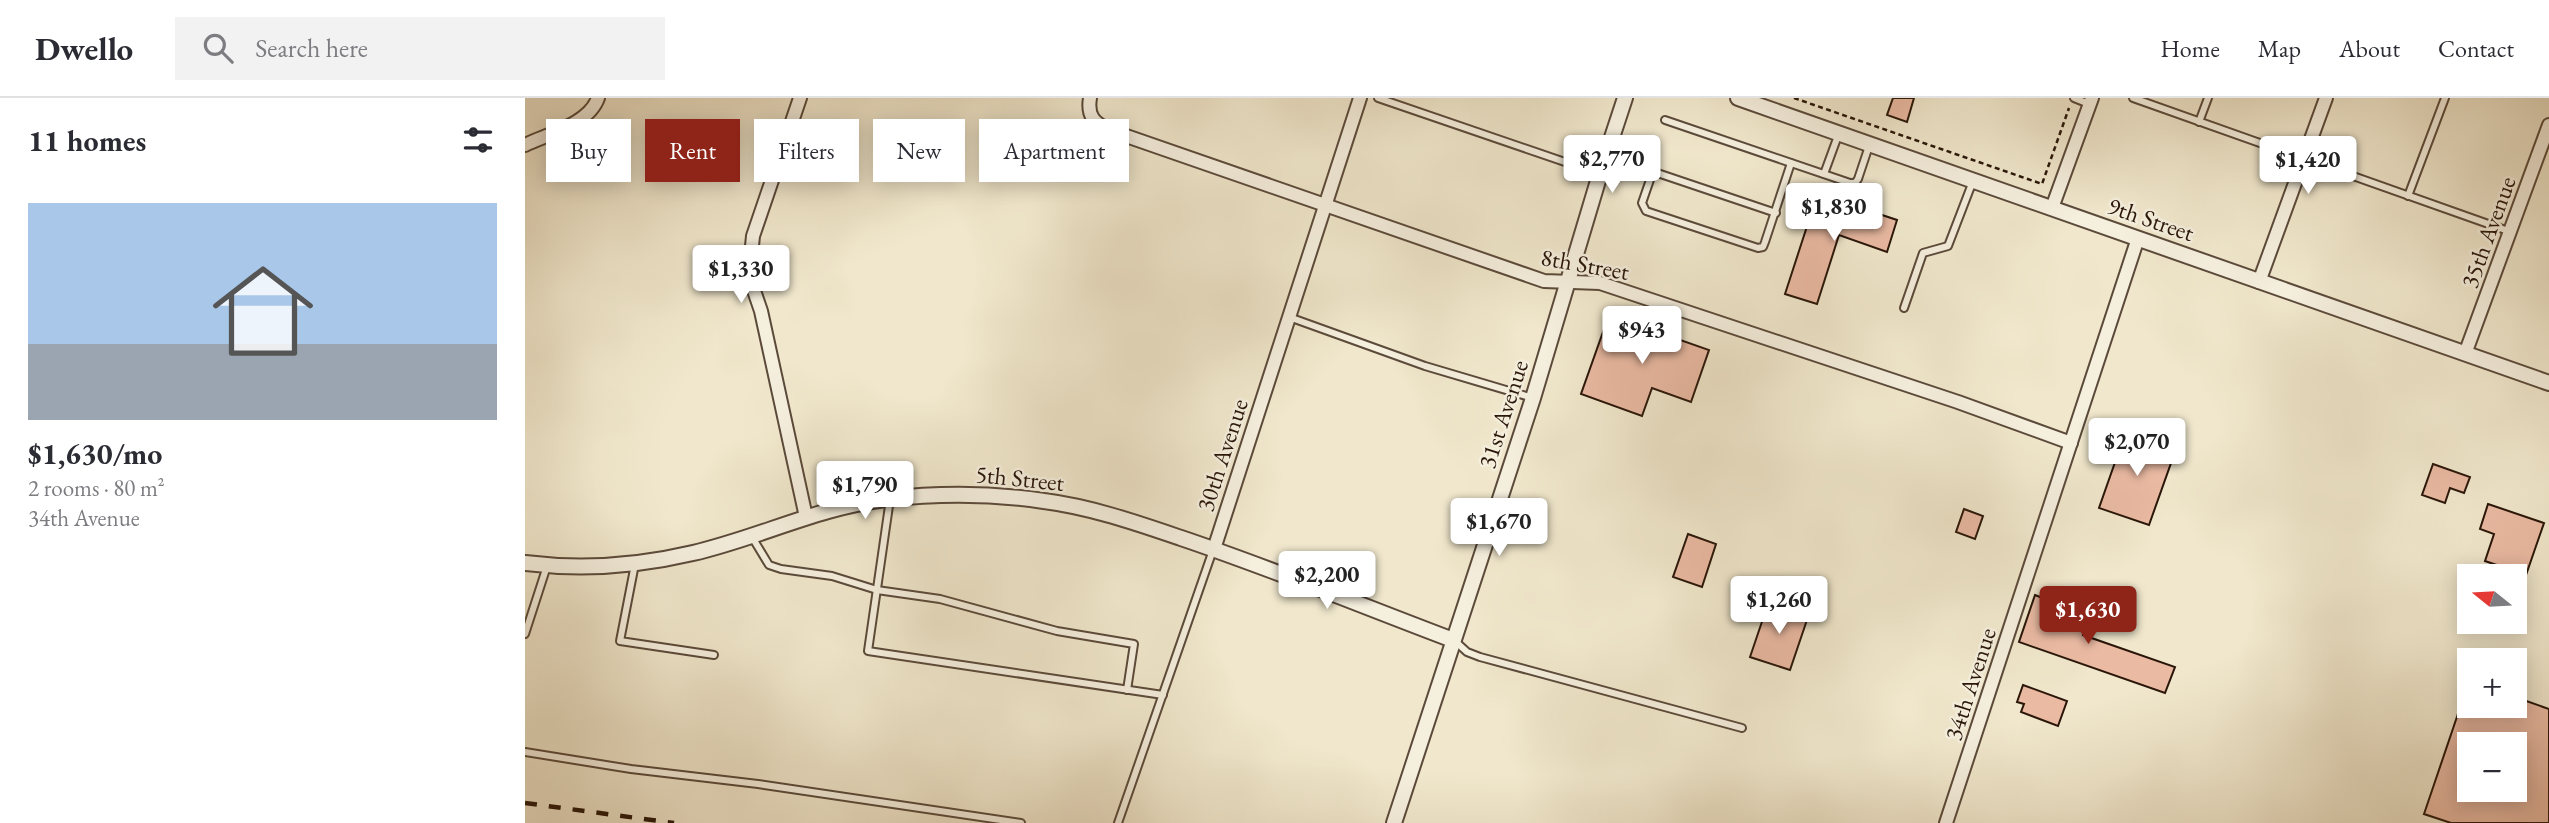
<!DOCTYPE html>
<meta charset="utf-8">
<style>
body{margin:0;font-family:"EB Garamond",serif;background:#f2f2f3;color:#2b2b33;height:100vh;display:flex;flex-direction:column;font-size:26px;white-space:nowrap}
*{box-sizing:border-box;margin:0}
p{font-size:23px;color:#7c7c81}
.icon{flex:none;width:38px;height:38px;fill:none;stroke:currentColor;stroke-width:2;stroke-linecap:round;stroke-linejoin:round}
.map{position:relative;flex:1;overflow:hidden}
.panel{display:flex;flex-direction:column;background:#fff;width:525px}
.panel>*{flex:none}
.top-card{position:absolute;left:21px;top:21px;width:665px;height:63px;display:flex;gap:14px}
.needle{width:46px;rotate:288deg}
.controls{position:absolute;left:1932px;top:466px;display:grid;gap:14px}
.controls a{display:grid;place-items:center;width:70px;height:70px;border-radius:0px;background:#fff;box-shadow:0 4px 18px #0003;font-size:35px}
.price{position:absolute;translate:-50% -60px;padding:0 16px;border-radius:7px;background:#fff;color:#222;font-size:23px;line-height:46px;filter:drop-shadow(0 2px 4px #0008)}
.price::after{content:'';position:absolute;left:50%;top:42px;width:21px;height:16px;margin-left:-10px;background:inherit;clip-path:polygon(0 0,100% 0,50% 100%)}
.price.current{background:#8f2418;color:#fff}
ul{padding:0;list-style:none}
li{display:grid;align-content:center;gap:14px;height:371px;padding:0 28px}
li span{display:grid;place-items:center;height:217px;border-radius:0px;color:#555}
li>.icon{margin-inline-start:auto}
span .icon{width:126px;height:126px;fill:#fffc;stroke-width:1}
li b{font-size:30px}
h2{display:flex;justify-content:space-between;align-items:center;height:84px;padding:0 28px;font-size:30px}
.chip{padding:0 24px;border-radius:0px;background:#fff;box-shadow:0 4px 18px #0003;font-size:24px;line-height:63px}
.chip.current{background:#8f2418;color:#fff}
header{display:flex;align-items:center;gap:42px;box-sizing:border-box;height:98px;padding:0 35px;background:#fff;border-bottom:2px solid #e1e1e2}
header strong{font-size:33px}
nav{display:flex;gap:38px;margin-inline-start:auto;font-size:24px}
.search{width:490px;height:63px;background:#f2f2f3;display:flex;align-items:center;gap:18px;box-sizing:border-box;padding:0 24px;border-radius:0px;color:#7c7c81;font-size:26px}
main{display:flex;flex:1;min-height:0}
.map>svg:first-child{display:block}
.building{fill:#eabaa3;stroke:#291609;stroke-width:2;fill-rule:evenodd}
.lines{fill:none;stroke-linecap:round;stroke-linejoin:round}
.service-casing{stroke:#5b4a3a;stroke-width:10}
.minor-casing{stroke:#5b4a3a;stroke-width:16}
.tertiary-casing{stroke:#5b4a3a;stroke-width:18}
.path{stroke:#291609;stroke-width:2.5;stroke-dasharray:5 3.5;stroke-linecap:butt}
.service{stroke:#f5efde;stroke-width:6}
.minor{stroke:#f5efde;stroke-width:12}
.tertiary{stroke:#f5efde;stroke-width:14}
.rail{stroke:#291609;stroke-width:4.5;stroke-dasharray:12 12;stroke-linecap:butt}
.labels{text-anchor:middle;dominant-baseline:central;stroke-width:5;stroke-linejoin:round;paint-order:stroke}
.street-label{font-size:24px;fill:#291609;stroke:#f5efde}
</style>
<header>
<strong>Dwello</strong>
<div class="search"><svg class="icon" aria-label="search" viewBox="0 0 24 24"><circle cx="10" cy="10" r="6"/><path d="M15 15l6 6"/></svg>Search here</div>
<nav><a>Home</a><a>Map</a><a>About</a><a>Contact</a></nav>
</header>
<main>
<section class="panel">
<h2>11 homes<svg class="icon" aria-label="filters" viewBox="0 0 24 24"><path d="M4 7h16M4 17h16"/><circle cx="9" cy="7" r="2"/><circle cx="15" cy="17" r="2"/></svg></h2>
<ul>
<li><span style="background:linear-gradient(#a9c7e8 65%,#9aa5b1 0)"><svg class="icon" aria-label="home" viewBox="0 0 24 24"><path d="M3 11l9-7 9 7M6 9v11h12V9"/></svg></span><div><b>$1,630/mo</b><p>2 rooms · 80 m²</p><p>34th Avenue</p></div></li>
</ul>
</section>
<div class="map">
<svg width="2024" height="725" viewBox="0 0 2024 725">
<rect width="100%" height="100%" fill="#f0e7cc"/>
<filter id="stains"><feTurbulence type="fractalNoise" baseFrequency=".00286" numOctaves="4"/><feColorMatrix values="0 0 0 0 .2 0 0 0 0 .09 0 0 0 0 .02 0 0 0 .5 -.17"/></filter>
<radialGradient id="worn" r=".72"><stop offset=".6" stop-color="#630" stop-opacity="0"/><stop offset="1" stop-color="#630" stop-opacity=".3"/></radialGradient>
<g class="building">
<polygon points="1368,0 1389,0 1382,24 1362,17"/>
<polygon points="1300,98 1372,122 1362,154 1314,137 1292,206 1260,196 1286,116 1294,119"/>
<polygon points="1084,217 1184,252 1166,304 1127,290 1117,318 1056,296"/>
<polygon points="1601,333 1651,351 1624,427 1574,410"/>
<polygon points="1908,366 1945,379 1939,395 1925,390 1920,405 1897,397"/>
<polygon points="1963,406 2019,425 2001,477 1960,463 1969,436 1955,431"/>
<polygon points="1439,411 1458,418 1450,441 1431,434"/>
<polygon points="1163,436 1191,446 1177,489 1148,479"/>
<polygon points="1510,497 1564,518 1558,537 1650,569 1640,595 1494,544"/>
<polygon points="1244,503 1284,516 1265,572 1225,559"/>
<polygon points="1498,587 1542,603 1533,628 1496,614 1499,606 1492,604"/>
<path d="M 1990,599 L 2024,611 L 2024,725 L 1926,725 L 1899,716 L 1936,607 L 1990,607 ZM 1944,646 L 1990,646 L 1990,691 L 1944,691 Z"/>
</g>
<g class="lines">
<defs>
<g id="service">
<polyline points="853,0 1075,76"/>
<polyline points="1549,0 1564,6"/>
<polyline points="1608,0 1986,134"/>
<polyline points="1140,22 1325,85 1330,85 1333,81 1344,48"/>
<polyline points="1674,24 1683,0"/>
<polyline points="1082,58 1251,115"/>
<polyline points="1128,73 1117,105 1121,113 1233,150 1238,149 1240,144 1266,65"/>
<polyline points="1299,76 1314,35"/>
<polyline points="1883,98 1920,0"/>
<polyline points="1379,210 1398,155 1423,148 1448,83"/>
<polyline points="764,219 900,268 1008,300"/>
<polyline points="365,401 343,553 638,597"/>
<polyline points="227,439 244,467 256,471 307,478 352,492 415,501 532,533 609,546 602,592"/>
<polyline points="110,466 95,543 189,557"/>
<polyline points="0,536 22,468"/>
<polyline points="930,543 942,554 955,559 1217,630"/>
<polyline points="0,654 106,671 233,686 496,725"/>
<polyline points="593,725 688,452"/>
</g>
<g id="minor">
<polyline points="275,0 228,138 224,178 236,213 281,419"/>
<path d="M 565,0 C 562,18 569,25 584,32 L 1019,183 L 1075,185 L 1433,304 L 1546,345"/>
<path d="M 0,47 C 23,36 64,26 73,0"/>
<polyline points="1527,110 1567,0"/>
<polyline points="1734,184 1801,0"/>
<polyline points="1940,256 2024,27"/>
<polyline points="689,451 835,0"/>
<polyline points="1421,725 1613,140"/>
</g>
<g id="tertiary">
<polyline points="1213,0 2024,285"/>
<path d="M 0,465 C 56,472 113,468 168,455 C 233,440 294,409 361,401 C 413,395 466,395 519,403 C 566,409 612,425 656,440 C 748,471 838,508 928,542"/>
<polyline points="869,725 1008,300 1075,76 1100,0"/>
</g>
</defs>
<use href="#service" class="service-casing"/>
<use href="#minor" class="minor-casing"/>
<use href="#tertiary" class="tertiary-casing"/>
<polyline class="path" points="1269,0 1517,86 1544,10"/>
<use href="#service" class="service"/>
<use href="#minor" class="minor"/>
<use href="#tertiary" class="tertiary"/>
<polyline class="rail" points="0,705 149,725"/>
</g>
<g class="labels">
<g class="street-label">
<text transform="translate(1626 121) rotate(19)">9th Street</text>
<text transform="translate(1963 134) rotate(-70)">35th Avenue</text>
<text transform="translate(1060 166) rotate(10)">8th Street</text>
<text transform="translate(978 316) rotate(-72)">31st Avenue</text>
<text transform="translate(697 357) rotate(-72)">30th Avenue</text>
<text transform="translate(495 380) rotate(6)">5th Street</text>
<text transform="translate(1445 586) rotate(-72)">34th Avenue</text>
</g>
</g>
<rect width="100%" height="100%" filter="url(#stains)"/>
<rect width="100%" height="100%" fill="url(#worn)"/>
</svg>
<div class="controls">
<a><svg class="needle" viewBox="-14 -14 28 28"><path d="M0-13l5 13h-10z" fill="#e53935"/><path d="M0 13l5-13h-10z" fill="#7c7c81"/></svg></a>
<a>+</a>
<a>−</a>
</div>
<b class="price" style="left:1087px;top:97px">$2,770</b>
<b class="price" style="left:1783px;top:98px">$1,420</b>
<b class="price" style="left:1309px;top:145px">$1,830</b>
<b class="price" style="left:216px;top:207px">$1,330</b>
<b class="price" style="left:1117px;top:268px">$943</b>
<b class="price" style="left:1612px;top:380px">$2,070</b>
<b class="price" style="left:340px;top:423px">$1,790</b>
<b class="price" style="left:974px;top:460px">$1,670</b>
<b class="price" style="left:802px;top:513px">$2,200</b>
<b class="price" style="left:1254px;top:538px">$1,260</b>
<b class="price current" style="left:1563px;top:548px">$1,630</b>
<div class="top-card">
<a class="chip">Buy</a>
<a class="chip current">Rent</a>
<a class="chip">Filters</a>
<a class="chip">New</a>
<a class="chip">Apartment</a>
</div>
</div>
</main>
